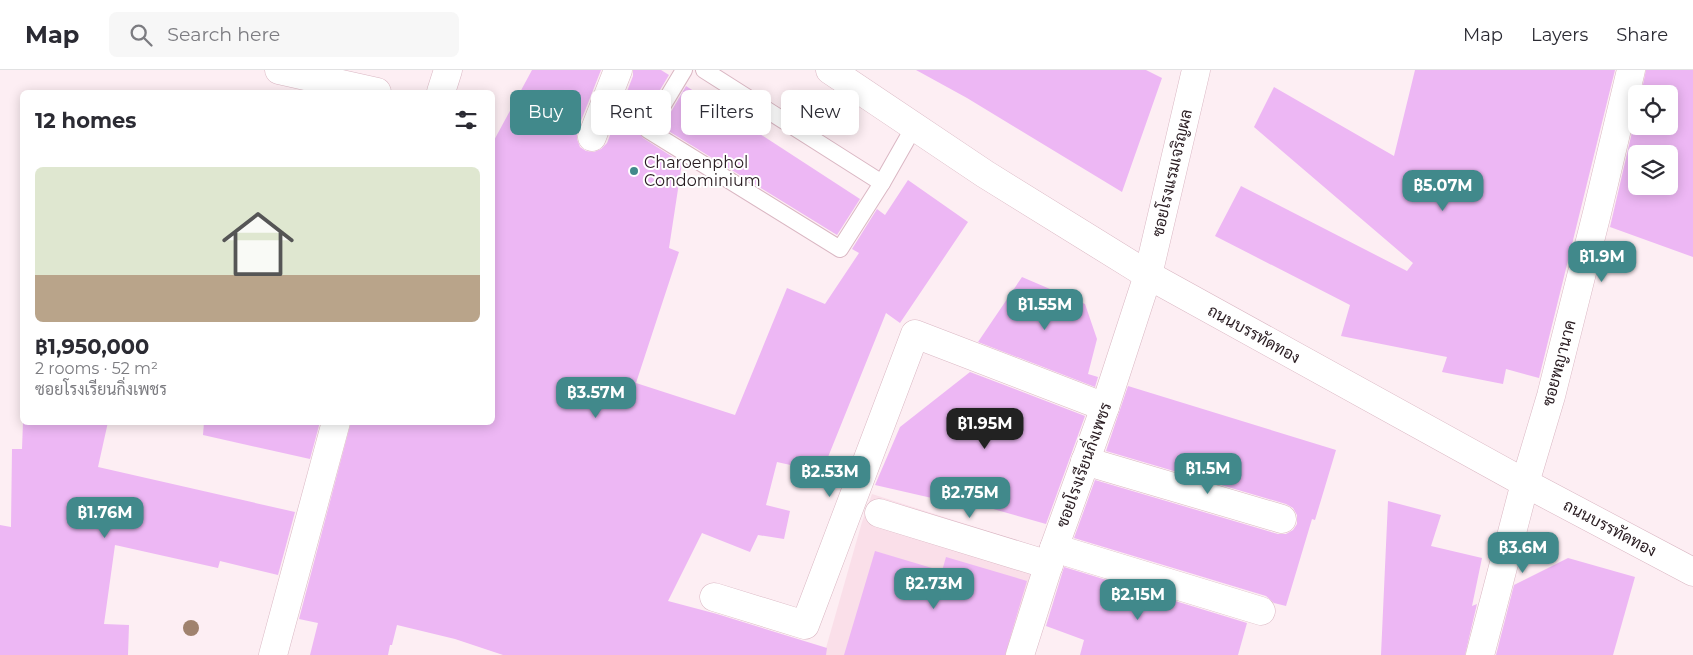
<!DOCTYPE html>
<meta charset="utf-8">
<style>
body{margin:0;font-family:Montserrat,Sarabun,sans-serif;background:#f7f7f7;color:#2b2b33;height:100vh;display:flex;flex-direction:column;font-size:19px;white-space:nowrap}
*{box-sizing:border-box;margin:0}
p{font-size:16px;color:#7c7c81}
.icon{flex:none;width:28px;height:28px;fill:none;stroke:currentColor;stroke-width:2;stroke-linecap:round;stroke-linejoin:round}
.map{position:relative;flex:1;overflow:hidden}
.drawer{position:absolute;left:20px;top:20px;width:475px;height:335px;display:flex;flex-direction:column;background:#fff;border-radius:8px;box-shadow:0 2px 12px #0003}
.drawer>*{flex:none}
.top-card{position:absolute;left:510px;top:20px;width:475px;height:45px;display:flex;gap:10px}
.tools{position:absolute;left:1628px;top:15px;display:grid;gap:10px}
.tools a{display:grid;place-items:center;width:50px;height:50px;border-radius:8px;background:#fff;box-shadow:0 2px 12px #0003;font-size:25px}
.price{position:absolute;translate:-50% -42px;padding:0 11px;border-radius:10px;background:#41898b;color:#fff;font-size:16px;line-height:32px;filter:drop-shadow(0 1px 2px #0008)}
.price::after{content:'';position:absolute;left:50%;top:30px;width:15px;height:11px;margin-left:-8px;background:inherit;clip-path:polygon(0 0,100% 0,50% 100%)}
.price.selected{background:#222;color:#fff}
ul{padding:0;list-style:none}
li{display:grid;align-content:center;gap:10px;height:265px;padding:0 15px}
li+li{border-top:1px solid #e1e1e2}
li span{display:grid;place-items:center;height:155px;border-radius:8px;color:#555}
li>.icon{margin-inline-start:auto}
span .icon{width:90px;height:90px;fill:#fffc;stroke-width:1}
li b{font-size:21px}
h2{display:flex;justify-content:space-between;align-items:center;height:60px;padding:0 15px;font-size:21px}
.tag{padding:0 18px;border-radius:8px;background:#fff;box-shadow:0 2px 12px #0003;font-size:18px;line-height:45px}
.tag.selected{background:#41898b;color:#fff}
header{display:flex;align-items:center;gap:30px;box-sizing:border-box;height:70px;padding:0 25px;background:#fff;border-bottom:1px solid #e1e1e2}
header strong{font-size:24px}
nav{display:flex;gap:28px;margin-inline-start:auto;font-size:18px}
.search{width:350px;height:45px;background:#f7f7f7;display:flex;align-items:center;gap:12px;box-sizing:border-box;padding:0 18px;border-radius:8px;color:#7c7c81;font-size:19px}
.map>svg:first-child{display:block}
.built{fill:#fadfe9}
.building{fill:#edb7f4;fill-rule:evenodd}
.lines{fill:none;stroke-linecap:round;stroke-linejoin:round}
.service-casing{stroke:#dab7c3;stroke-width:18}
.minor-casing{stroke:#dab7c3;stroke-width:29}
.secondary-casing{stroke:#dab7c3;stroke-width:29}
.service{stroke:#fff;stroke-width:16}
.minor{stroke:#fff;stroke-width:28}
.secondary{stroke:#fff;stroke-width:28}
.tree{fill:#a0826e}
.poi-dot{fill:#41898b;stroke:#fff;stroke-width:2}
.labels{text-anchor:middle;dominant-baseline:central;stroke-width:4;stroke-linejoin:round;paint-order:stroke}
.poi-label{font-size:16px;fill:#281b20;stroke:#fff;text-anchor:start}
.street-label{font-size:16px;fill:#281b20;stroke:#fff}
</style>
<header>
<strong>Map</strong>
<div class="search"><svg class="icon" aria-label="search" viewBox="0 0 24 24"><circle cx="10" cy="10" r="6"/><path d="M15 15l6 6"/></svg>Search here</div>
<nav><a>Map</a><a>Layers</a><a>Share</a></nav>
</header>
<div class="map">
<svg width="1693" height="585" viewBox="0 0 1693 585">
<rect width="100%" height="100%" fill="#fdeef3"/>
<polygon class="built" points="872,424 1044,479 1011,585 824,585 862,452"/>
<g class="building">
<polygon points="532,0 601,0 577,61 577,69 580,77 586,81 594,82 601,79 607,73 633,6 633,0 661,0 669,5 639,55 638,60 643,68 682,93 669,178 679,182 636,313 735,345 787,218 825,234 859,183 852,179 877,139 885,145 908,110 968,152 900,253 886,243 822,402 777,392 766,435 790,441 784,469 758,465 750,482 702,463 668,531 717,544 827,578 826,585 503,585 455,569 397,555 392,575 390,575 388,585 310,585 318,553 299,549 351,352 492,352 492,74"/>
<polygon points="916,0 1146,0 1162,8 1122,122 967,28"/>
<polygon points="1415,0 1615,0 1539,308 1506,299 1503,314 1442,302 1447,287 1341,266 1350,235 1215,166 1241,116 1407,201 1413,193 1254,57 1274,17 1394,86"/>
<path d="M 1646,0 L 1693,0 L 1693,187 L 1610,157 L 1636,45 L 1636,56 L 1669,56 L 1669,24 L 1641,24 ZM 1636,84 L 1669,84 L 1669,116 L 1636,116 Z"/>
<polygon points="686,16 860,129 837,165 662,57"/>
<polygon points="1022,207 1085,234 1097,269 1088,304 1098,307 1095,317 978,272"/>
<polygon points="970,302 1085,346 1046,454 972,433 971,437 875,415 900,357"/>
<polygon points="1128,316 1336,380 1315,450 1312,449 1286,536 1274,533 1266,526 1074,468 1095,410 1278,464 1286,464 1293,460 1297,454 1297,445 1293,438 1286,434 1106,381"/>
<polygon points="23,352 108,352 98,397 295,442 278,505 220,491 218,498 115,475 104,554 129,555 128,585 0,585 0,455 11,457 12,379 22,379"/>
<polygon points="204,352 320,352 310,389 203,365"/>
<polygon points="1388,431 1441,445 1431,476 1482,488 1472,536 1477,534 1465,585 1381,585"/>
<polygon points="875,481 942,501 946,487 1027,511 1005,585 844,585"/>
<polygon points="1568,488 1635,507 1613,585 1496,585 1514,515"/>
<polygon points="1064,497 1247,553 1238,585 1080,585 1084,570 1046,556"/>
</g>
<g class="lines">
<defs>
<g id="service">
<polyline points="684,0 648,60 840,179 882,113 915,55"/>
<polyline points="704,0 882,113"/>
</g>
<g id="minor">
<polyline points="279,0 377,22"/>
<polyline points="441,22 448,0"/>
<polyline points="592,67 618,0"/>
<polyline points="1085,391 1282,449"/>
<polyline points="879,443 1049,495"/>
<polyline points="1054,478 1261,541"/>
<polyline points="714,527 805,555 915,264 1105,337"/>
<polyline points="273,585 336,352"/>
<polyline points="1020,585 1054,478 1105,337 1148,205 1196,0"/>
<polyline points="1480,585 1525,413 1551,326 1597,143 1631,0"/>
</g>
<polyline id="secondary" points="830,0 985,104 1148,205 1525,413 1693,502"/>
</defs>
<use href="#service" class="service-casing"/>
<use href="#minor" class="minor-casing"/>
<use href="#secondary" class="secondary-casing"/>
<use href="#service" class="service"/>
<use href="#minor" class="minor"/>
<use href="#secondary" class="secondary"/>
</g>
<circle class="tree" cx="191" cy="558" r="8"/>
<circle class="poi-dot" cx="634" cy="101" r="5"/>
<g class="labels">
<g class="poi-label">
<text x="644" y="92">Charoenphol<tspan x="644" dy="18">Condominium</tspan></text>
</g>
<g class="street-label">
<text transform="translate(1172 103) rotate(-77)">ซอยโรงแรมเจริญผล</text>
<text transform="translate(1254 264) rotate(29)">ถนนบรรทัดทอง</text>
<text transform="translate(1559 293) rotate(-75)">ซอยพญานาค</text>
<text transform="translate(1084 395) rotate(-70)">ซอยโรงเรียนกิ่งเพชร</text>
<text transform="translate(1610 458) rotate(28)">ถนนบรรทัดทอง</text>
</g>
</g>
</svg>
<div class="tools">
<a><svg class="icon" aria-label="locate" viewBox="0 0 24 24"><circle cx="12" cy="12" r="6"/><path d="M12 2v4M12 18v4M2 12h4M18 12h4"/></svg></a>
<a><svg class="icon" aria-label="layers" viewBox="0 0 24 24"><path d="M12 4l9 5-9 5-9-5zM3 14l9 5 9-5"/></svg></a>
</div>
<b class="price" style="left:1443px;top:142px">฿5.07M</b>
<b class="price" style="left:1602px;top:213px">฿1.9M</b>
<b class="price" style="left:1045px;top:261px">฿1.55M</b>
<b class="price" style="left:596px;top:349px">฿3.57M</b>
<b class="price selected" style="left:985px;top:380px">฿1.95M</b>
<b class="price" style="left:1208px;top:425px">฿1.5M</b>
<b class="price" style="left:830px;top:428px">฿2.53M</b>
<b class="price" style="left:970px;top:449px">฿2.75M</b>
<b class="price" style="left:105px;top:469px">฿1.76M</b>
<b class="price" style="left:1523px;top:504px">฿3.6M</b>
<b class="price" style="left:934px;top:540px">฿2.73M</b>
<b class="price" style="left:1138px;top:551px">฿2.15M</b>
<div class="top-card">
<a class="tag selected">Buy</a>
<a class="tag">Rent</a>
<a class="tag">Filters</a>
<a class="tag">New</a>
</div>
<section class="drawer">
<h2>12 homes<svg class="icon" aria-label="filters" viewBox="0 0 24 24"><path d="M4 7h16M4 17h16"/><circle cx="9" cy="7" r="2"/><circle cx="15" cy="17" r="2"/></svg></h2>
<ul>
<li><span style="background:linear-gradient(#dfe7d0 70%,#b9a48a 0)"><svg class="icon" aria-label="home" viewBox="0 0 24 24"><path d="M3 11l9-7 9 7M6 9v11h12V9"/></svg></span><div><b>฿1,950,000</b><p>2 rooms · 52 m²</p><p>ซอยโรงเรียนกิ่งเพชร</p></div></li>
</ul>
</section>
</div>
